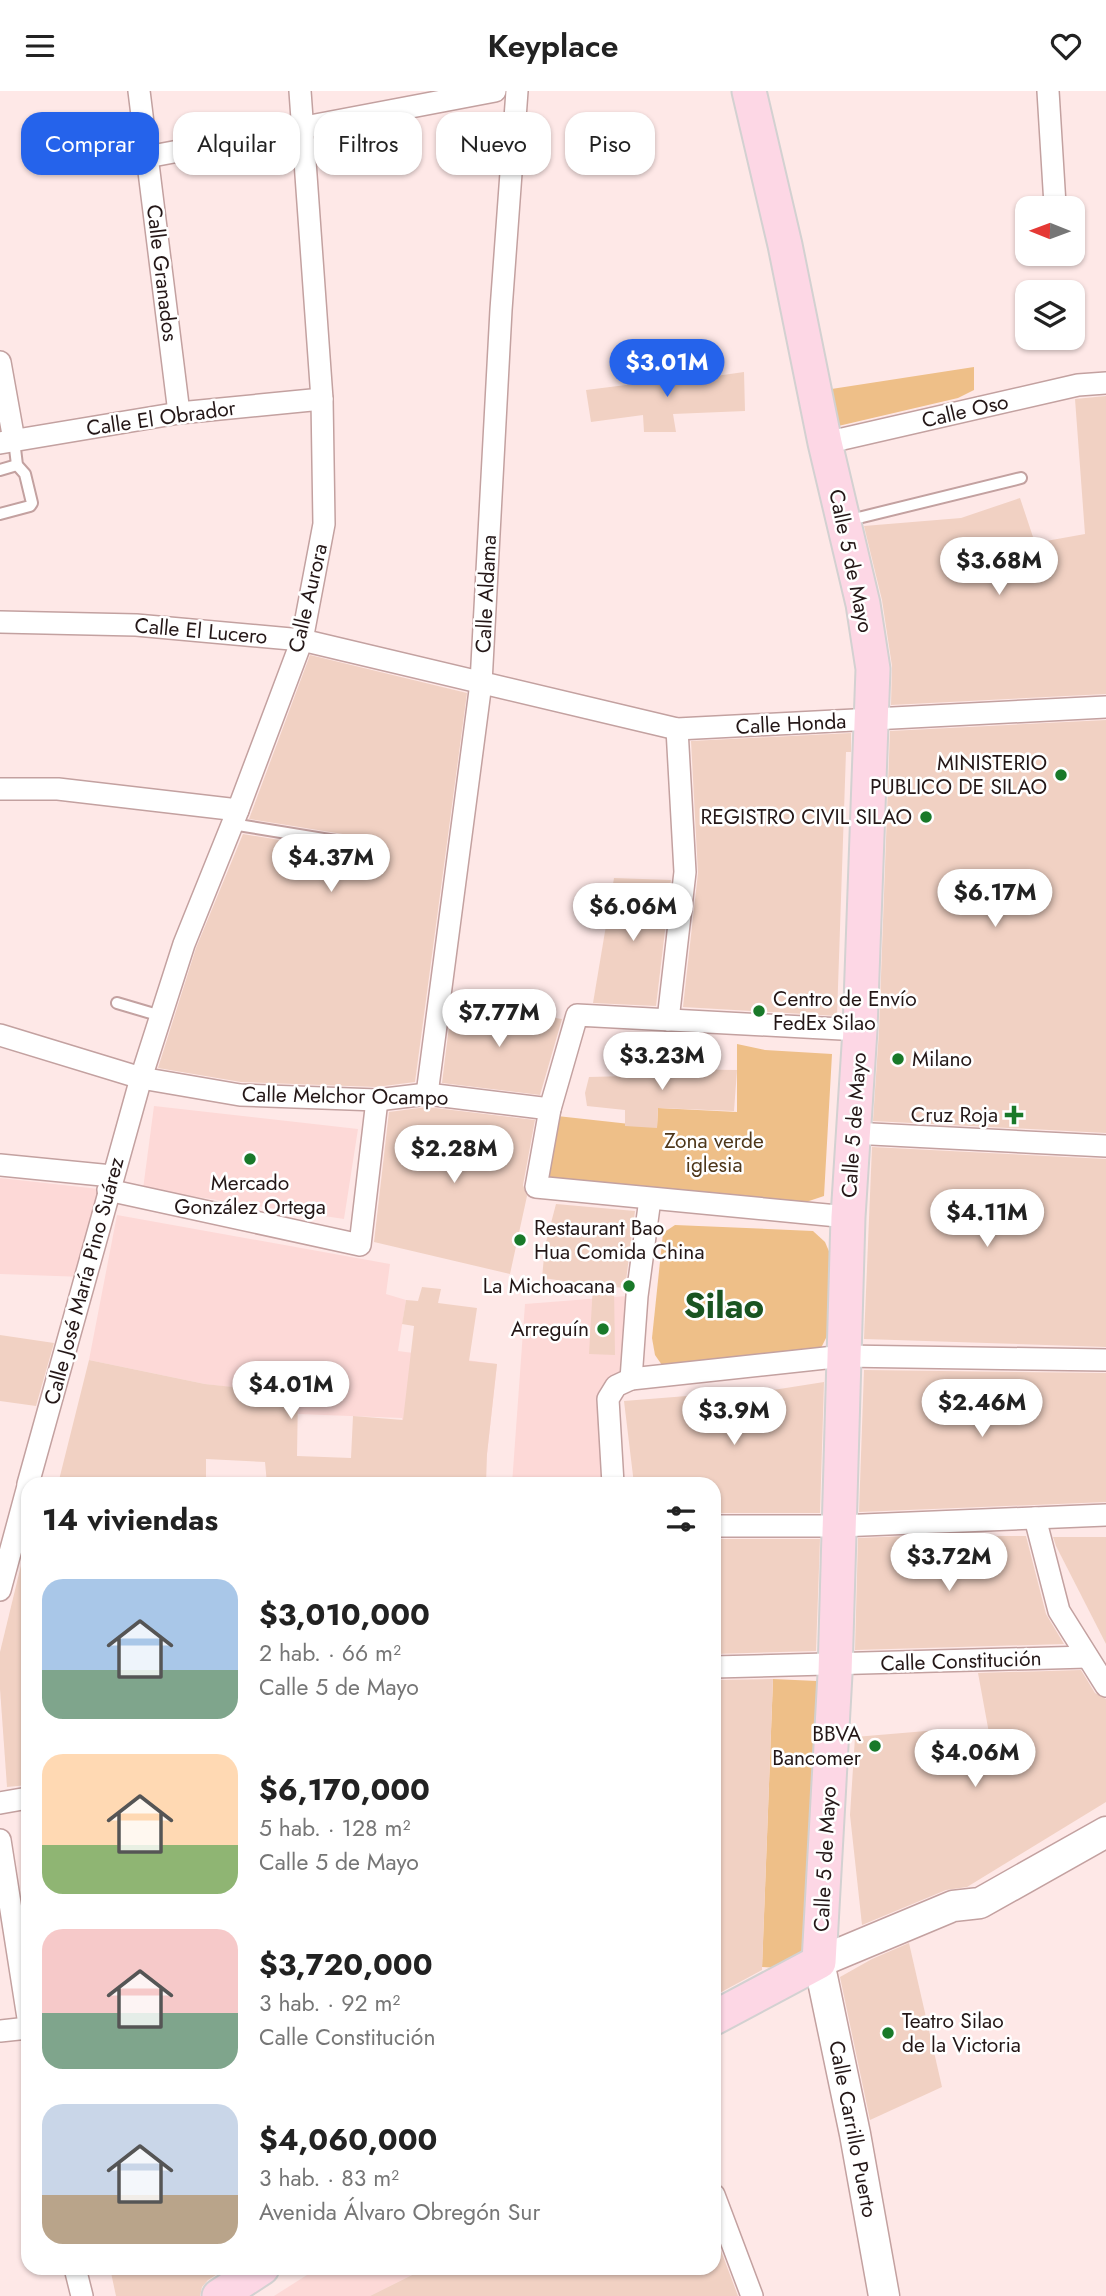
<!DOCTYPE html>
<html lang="es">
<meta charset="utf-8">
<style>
body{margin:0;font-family:Jost,sans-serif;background:#f6f6f6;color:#222;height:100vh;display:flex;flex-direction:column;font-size:26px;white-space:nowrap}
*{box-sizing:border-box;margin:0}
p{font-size:23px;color:#767676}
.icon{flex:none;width:38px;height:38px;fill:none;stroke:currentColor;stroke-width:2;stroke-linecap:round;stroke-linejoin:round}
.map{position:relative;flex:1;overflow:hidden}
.panel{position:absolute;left:21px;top:1386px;width:700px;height:798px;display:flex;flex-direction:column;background:#fff;border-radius:21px;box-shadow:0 2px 5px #0004}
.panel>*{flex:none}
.guide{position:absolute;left:21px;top:21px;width:700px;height:63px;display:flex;gap:14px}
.needle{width:46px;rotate:271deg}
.tools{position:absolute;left:1015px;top:105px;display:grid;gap:14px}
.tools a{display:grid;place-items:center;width:70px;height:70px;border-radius:14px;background:#fff;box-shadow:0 2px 5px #0004;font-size:35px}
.price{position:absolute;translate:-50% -60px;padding:0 16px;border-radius:24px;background:#fff;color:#222;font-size:23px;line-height:46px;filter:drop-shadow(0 2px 4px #0008)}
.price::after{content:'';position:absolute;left:50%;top:42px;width:21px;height:16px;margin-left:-10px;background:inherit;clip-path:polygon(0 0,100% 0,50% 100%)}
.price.current{background:#2563eb;color:#fff}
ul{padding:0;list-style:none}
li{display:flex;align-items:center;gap:21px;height:175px;padding:0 21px}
li span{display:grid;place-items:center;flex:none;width:196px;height:140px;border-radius:21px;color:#555}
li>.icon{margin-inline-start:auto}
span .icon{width:84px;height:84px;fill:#fffc;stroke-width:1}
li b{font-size:30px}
h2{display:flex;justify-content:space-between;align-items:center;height:84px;padding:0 21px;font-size:30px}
.pill{padding:0 24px;border-radius:21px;background:#fff;box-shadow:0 2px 5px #0004;font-size:24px;line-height:63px}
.pill.current{background:#2563eb;color:#fff}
header{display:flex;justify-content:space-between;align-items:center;height:91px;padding:0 21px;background:#fff;font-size:32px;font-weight:600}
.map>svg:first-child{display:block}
.built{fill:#fdd9d7}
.green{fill:#eebf88}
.building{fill:#f1d1c3}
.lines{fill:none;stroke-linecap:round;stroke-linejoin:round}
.lane-casing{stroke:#c3a1a0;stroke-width:14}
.street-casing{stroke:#c3a1a0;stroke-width:24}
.secondary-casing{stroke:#c3a1a0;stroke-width:33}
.primary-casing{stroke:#d3d1d1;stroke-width:37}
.lane{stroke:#fff;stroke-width:10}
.street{stroke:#fff;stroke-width:21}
.secondary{stroke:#fff;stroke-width:30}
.primary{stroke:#fdd7e5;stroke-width:33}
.poi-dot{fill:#197929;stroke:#fff;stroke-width:2.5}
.labels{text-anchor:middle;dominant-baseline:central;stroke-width:5;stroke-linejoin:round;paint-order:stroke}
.street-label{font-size:21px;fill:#241717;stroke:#fff}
.poi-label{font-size:21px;fill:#241717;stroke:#fff;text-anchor:end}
.park-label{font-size:21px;fill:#4e371a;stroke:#fff}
.town-label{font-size:35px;font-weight:bold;fill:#1a5421;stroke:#fff}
</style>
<header><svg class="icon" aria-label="menu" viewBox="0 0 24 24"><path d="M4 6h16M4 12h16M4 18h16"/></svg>Keyplace<svg class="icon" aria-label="heart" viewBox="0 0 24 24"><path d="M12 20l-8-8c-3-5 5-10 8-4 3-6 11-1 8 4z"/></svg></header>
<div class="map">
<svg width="1106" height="2205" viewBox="0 0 1106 2205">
<rect width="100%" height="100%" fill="#fee8e7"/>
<g class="built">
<polygon points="154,1015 358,1038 344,1128 143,1098"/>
<polygon points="0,1087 108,1099 84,1186 0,1183"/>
<polygon points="117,1124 390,1173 386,1203 406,1209 398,1260 497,1273 487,1363 403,1361 402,1327 298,1323 290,1303 205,1293 89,1269"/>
<polygon points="627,1205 623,1282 603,1393 512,1393 525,1213"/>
<polygon points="318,2177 426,2177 370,2205 274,2205"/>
</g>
<g class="green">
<polygon points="974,276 974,299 958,307 834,336 825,299"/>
<polygon points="737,953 765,959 832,963 824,1105 797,1114 544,1088 557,1025 657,1036 658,1017 737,1021"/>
<polygon points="675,1134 813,1140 825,1151 831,1165 827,1245 820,1259 664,1277 655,1264 652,1247 663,1142"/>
<polygon points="773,1588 817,1590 807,1841 801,1862 781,1877 762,1876"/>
</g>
<g class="building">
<polygon points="669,279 674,291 744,281 745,320 673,323 676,341 644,341 643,324 591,331 586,299 642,292 641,282"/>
<polygon points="1106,305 1106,603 891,614 892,575 882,509 864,435 961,427 1020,407 1035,452 1085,443 1075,308"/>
<polygon points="310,564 467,602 415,991 376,996 241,991 158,977 196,857 243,743 347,760 351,759 356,754 355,749 349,744 249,728"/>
<polygon points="1106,629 1106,1042 873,1030 879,940 890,640"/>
<polygon points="851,642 851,661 846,661 837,925 683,916 698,782 691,650"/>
<polygon points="614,787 671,789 656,915 593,912"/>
<polygon points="452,911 562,928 540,1004 442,992"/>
<polygon points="627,970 656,970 658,978 737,979 734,1020 658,1017 657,1037 625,1035 625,1019 587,1015 585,1002 589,986 627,985"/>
<polygon points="427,1016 535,1029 523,1094 527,1105 510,1183 374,1151 389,1021"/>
<polygon points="872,1056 1106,1068 1106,1256 864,1248"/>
<polygon points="556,1113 635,1120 625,1197 614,1196 615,1264 589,1263 593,1194 542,1187 545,1155"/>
<polygon points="422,1196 441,1198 438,1212 477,1217 469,1270 497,1273 487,1363 486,1393 267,1393 265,1371 206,1368 206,1393 58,1393 89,1269 205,1293 298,1303 297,1365 351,1367 353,1325 403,1329 414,1235 402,1233 406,1209 418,1210"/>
<polygon points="0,1244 54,1252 36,1315 0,1310"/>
<polygon points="864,1279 1106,1282 1106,1411 859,1421"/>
<polygon points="824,1291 820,1422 714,1422 714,1393 634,1393 624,1310 712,1303 741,1304"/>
<polygon points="984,1442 984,1445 1026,1445 1046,1523 1064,1553 855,1559 858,1447"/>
<polygon points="1053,1446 1106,1446 1106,1553 1056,1455"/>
<polygon points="714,1448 820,1448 816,1560 714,1563"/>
<polygon points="24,1462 28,1462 28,1694 7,1696 0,1598 0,1561"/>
<polygon points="1081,1579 1095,1602 1106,1608 1106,1711 967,1796 946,1799 862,1834 850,1724 855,1646 938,1639 991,1653 978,1582"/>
<polygon points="773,1588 762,1879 714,1905 714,1589"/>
<polygon points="909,1852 942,1996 870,2029 840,1886 872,1868"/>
<polygon points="714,2141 738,2205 370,2205 426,2177 714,2177"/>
<polygon points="110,2177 227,2177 208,2189 202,2196 200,2205 116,2205"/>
</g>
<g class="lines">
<defs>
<g id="lane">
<polyline points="0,379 17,374"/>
<polyline points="0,423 30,415 32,412 25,383 17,374 14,349"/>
<polyline points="846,430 1021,387"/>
<polyline points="232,733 348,752"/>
<polyline points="117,912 161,925"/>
</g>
<g id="street">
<polyline points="139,0 179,322"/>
<polyline points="1048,0 1055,114"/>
<polyline points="147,66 495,0"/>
<polyline points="0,271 14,349"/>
<polyline points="0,352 179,322 322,308"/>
<polyline points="825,352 1078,294 1106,292"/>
<polyline points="0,531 136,534 302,549 677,638 1106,616"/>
<polyline points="0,698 58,698 238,719"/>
<polyline points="668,929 685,781 677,638"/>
<polyline points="0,944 141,987 240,1004 377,1009 427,1003 550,1018"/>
<polyline points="427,1003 481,592 501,219 517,0"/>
<polyline points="852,1042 1106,1055"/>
<polyline points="0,1074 112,1085"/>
<polyline points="108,1099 360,1154 377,1009"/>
<polyline points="848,1126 536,1096 550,1018 577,924 860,939"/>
<polyline points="631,1288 844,1265 1106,1269"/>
<polyline points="28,1393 141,987 184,853 238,719 302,549 324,433 322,308 300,0"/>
<polyline points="613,1393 608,1308 616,1295 631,1288 637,1205 650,1108"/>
<polyline points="1035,1427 1059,1520 1106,1595"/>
<polyline points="714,1435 839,1435 1106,1424"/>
<polyline points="0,1499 28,1395"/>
<polyline points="714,1576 1087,1566"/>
<polyline points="0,1712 28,1707"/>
<polyline points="0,1749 28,1927"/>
<polyline points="0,1940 28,1937"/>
<polyline points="714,2104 752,2205"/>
<polyline points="75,2177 82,2205"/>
</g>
<polyline id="secondary" points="884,2205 855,2043 819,1871 953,1815 980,1812 1106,1741"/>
<g id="primary">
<polyline points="714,1927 819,1871 835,1583 848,1126 860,939 873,578 863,513 825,352 785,154 749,0"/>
<polyline points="219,2205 262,2177"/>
</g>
</defs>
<use href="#lane" class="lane-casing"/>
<use href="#street" class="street-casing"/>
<use href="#secondary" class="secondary-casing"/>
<use href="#primary" class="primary-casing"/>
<use href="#lane" class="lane"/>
<use href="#street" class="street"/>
<use href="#secondary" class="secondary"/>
<use href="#primary" class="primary"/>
</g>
<g class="poi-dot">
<circle cx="1061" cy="684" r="7"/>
<circle cx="926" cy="726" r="7"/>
<circle cx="759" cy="920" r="7"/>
<circle cx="898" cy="968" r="7"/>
<path d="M1010.5 1013.5h7v7h7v7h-7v7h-7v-7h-7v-7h7z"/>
<circle cx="250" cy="1068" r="7"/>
<circle cx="520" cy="1149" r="7"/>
<circle cx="629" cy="1195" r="7"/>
<circle cx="603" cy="1238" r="7"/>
<circle cx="875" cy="1655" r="7"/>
<circle cx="888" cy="1942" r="7"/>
</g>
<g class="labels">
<g class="street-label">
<text transform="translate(162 182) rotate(83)">Calle Granados</text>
<text transform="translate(965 320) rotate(-13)">Calle Oso</text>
<text transform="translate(161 327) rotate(-8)">Calle El Obrador</text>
<text transform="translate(851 470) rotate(78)">Calle 5 de Mayo</text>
<text transform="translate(486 503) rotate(-87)">Calle Aldama</text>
<text transform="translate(308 507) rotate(-77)">Calle Aurora</text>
<text transform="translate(201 540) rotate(5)">Calle El Lucero</text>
<text transform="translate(791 633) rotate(-3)">Calle Honda</text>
<text transform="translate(345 1005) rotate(1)">Calle Melchor Ocampo</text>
<text transform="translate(854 1034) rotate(-86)">Calle 5 de Mayo</text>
<text transform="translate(84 1190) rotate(-75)">Calle José María Pino Suárez</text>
<text transform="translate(961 1570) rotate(-2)">Calle Constitución</text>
<text transform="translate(825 1768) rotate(-87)">Calle 5 de Mayo</text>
<text transform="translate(853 2038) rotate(79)">Calle Carrillo Puerto</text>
</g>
<g class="poi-label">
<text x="1047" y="672">MINISTERIO<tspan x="1047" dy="24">PUBLICO DE SILAO</tspan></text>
<text x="912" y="726">REGISTRO CIVIL SILAO</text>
<text x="773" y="908" text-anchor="start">Centro de Envío<tspan x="773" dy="24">FedEx Silao</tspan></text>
<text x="912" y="968" text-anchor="start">Milano</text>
<text x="998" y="1024">Cruz Roja</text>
<text x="250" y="1092" text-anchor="middle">Mercado<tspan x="250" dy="24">González Ortega</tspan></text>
<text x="534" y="1137" text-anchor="start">Restaurant Bao<tspan x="534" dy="24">Hua Comida China</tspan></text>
<text x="615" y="1195">La Michoacana</text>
<text x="589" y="1238">Arreguín</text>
<text x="861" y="1643">BBVA<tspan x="861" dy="24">Bancomer</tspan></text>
<text x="902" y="1930" text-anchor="start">Teatro Silao<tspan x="902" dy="24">de la Victoria</tspan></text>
</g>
<g class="park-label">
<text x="714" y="1050">Zona verde<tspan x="714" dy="24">iglesia</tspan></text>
</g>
<g class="town-label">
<text x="724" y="1215">Silao</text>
</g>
</g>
</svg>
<div class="tools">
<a><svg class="needle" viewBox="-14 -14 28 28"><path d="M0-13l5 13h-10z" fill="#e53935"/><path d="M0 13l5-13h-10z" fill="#767676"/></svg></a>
<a><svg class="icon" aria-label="layers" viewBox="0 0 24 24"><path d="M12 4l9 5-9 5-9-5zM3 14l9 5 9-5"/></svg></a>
</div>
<b class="price current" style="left:667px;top:308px">$3.01M</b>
<b class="price" style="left:999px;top:506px">$3.68M</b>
<b class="price" style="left:331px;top:803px">$4.37M</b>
<b class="price" style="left:995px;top:838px">$6.17M</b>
<b class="price" style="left:633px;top:852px">$6.06M</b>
<b class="price" style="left:499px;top:958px">$7.77M</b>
<b class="price" style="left:662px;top:1001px">$3.23M</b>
<b class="price" style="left:454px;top:1094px">$2.28M</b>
<b class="price" style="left:987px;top:1158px">$4.11M</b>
<b class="price" style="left:291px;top:1330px">$4.01M</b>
<b class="price" style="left:982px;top:1348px">$2.46M</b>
<b class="price" style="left:734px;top:1356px">$3.9M</b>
<b class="price" style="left:949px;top:1502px">$3.72M</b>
<b class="price" style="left:975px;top:1698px">$4.06M</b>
<div class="guide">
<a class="pill current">Comprar</a>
<a class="pill">Alquilar</a>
<a class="pill">Filtros</a>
<a class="pill">Nuevo</a>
<a class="pill">Piso</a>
</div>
<section class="panel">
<h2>14 viviendas<svg class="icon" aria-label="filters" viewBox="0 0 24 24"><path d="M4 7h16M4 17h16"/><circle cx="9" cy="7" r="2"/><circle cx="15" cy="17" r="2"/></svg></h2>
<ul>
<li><span style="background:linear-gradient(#a9c7e8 65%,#7fa58c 0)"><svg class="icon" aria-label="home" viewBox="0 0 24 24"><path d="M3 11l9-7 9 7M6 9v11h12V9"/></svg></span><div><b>$3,010,000</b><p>2 hab. · 66 m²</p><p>Calle 5 de Mayo</p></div></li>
<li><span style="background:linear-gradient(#ffd9b3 65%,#8fb573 0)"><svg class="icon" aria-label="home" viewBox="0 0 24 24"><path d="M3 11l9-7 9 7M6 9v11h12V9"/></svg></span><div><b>$6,170,000</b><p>5 hab. · 128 m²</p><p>Calle 5 de Mayo</p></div></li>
<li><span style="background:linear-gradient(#f6c9c9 60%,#7fa58c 0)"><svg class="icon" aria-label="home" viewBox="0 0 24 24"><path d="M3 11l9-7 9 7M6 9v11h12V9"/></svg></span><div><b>$3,720,000</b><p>3 hab. · 92 m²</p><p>Calle Constitución</p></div></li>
<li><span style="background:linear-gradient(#c9d6e8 65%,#b9a48a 0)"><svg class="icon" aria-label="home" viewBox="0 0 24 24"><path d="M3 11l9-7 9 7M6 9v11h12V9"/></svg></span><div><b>$4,060,000</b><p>3 hab. · 83 m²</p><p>Avenida Álvaro Obregón Sur</p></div></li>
</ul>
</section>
</div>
